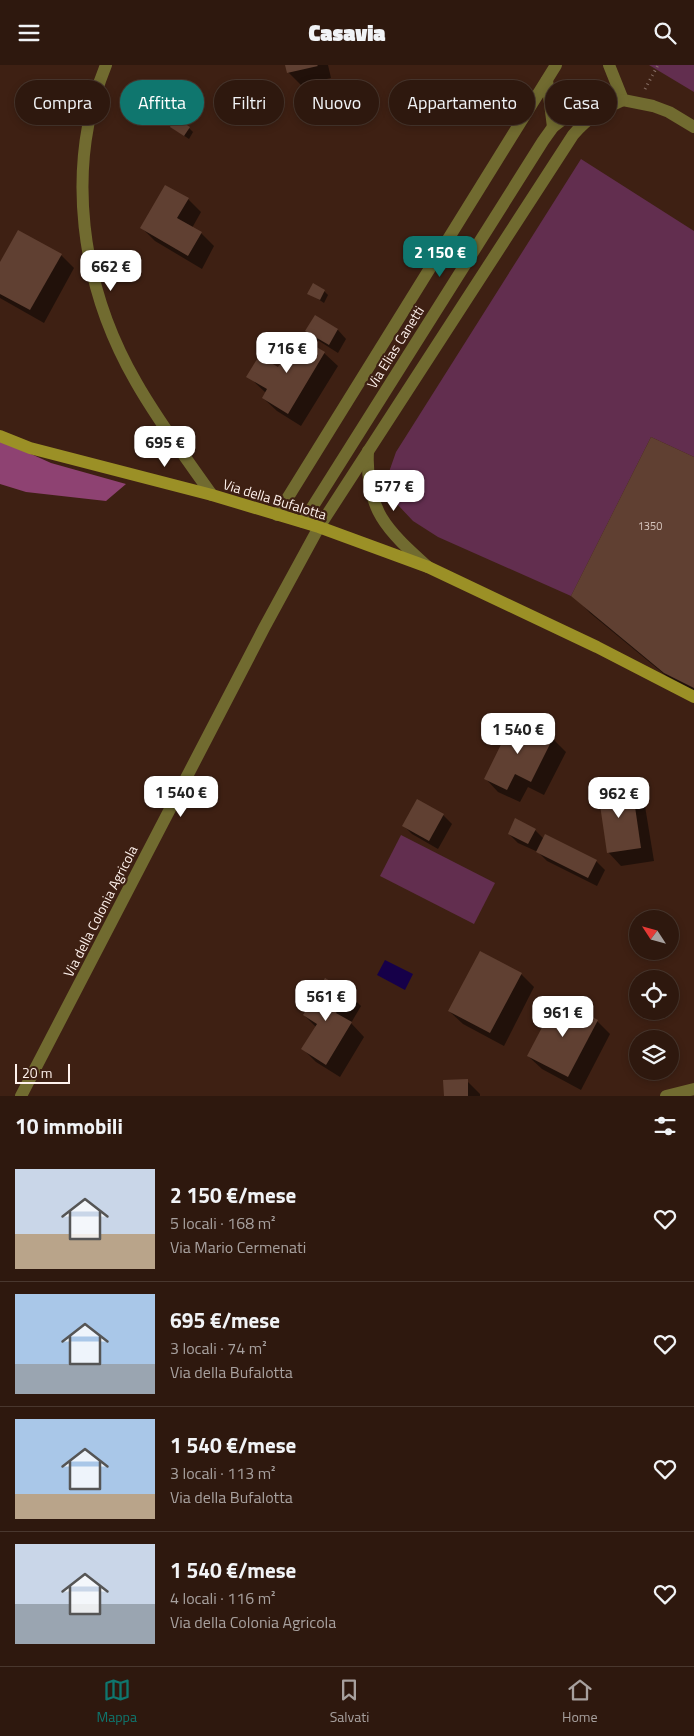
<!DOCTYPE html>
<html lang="it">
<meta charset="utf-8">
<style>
body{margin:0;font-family:"Titillium Web",sans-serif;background:#362117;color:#f1f3f6;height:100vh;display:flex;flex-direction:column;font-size:19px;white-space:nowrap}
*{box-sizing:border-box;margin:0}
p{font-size:16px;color:#a7a09e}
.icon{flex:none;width:28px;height:28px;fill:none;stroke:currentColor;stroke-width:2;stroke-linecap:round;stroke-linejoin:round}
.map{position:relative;height:1031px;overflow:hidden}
.panel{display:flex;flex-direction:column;background:#2e180e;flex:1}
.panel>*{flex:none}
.hud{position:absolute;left:15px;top:15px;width:665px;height:45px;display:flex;gap:10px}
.needle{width:32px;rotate:306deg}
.controls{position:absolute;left:629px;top:845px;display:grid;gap:10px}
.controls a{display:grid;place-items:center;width:50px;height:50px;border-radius:50%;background:#2e180e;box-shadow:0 2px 8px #0003,0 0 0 1px #49372e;font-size:25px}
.scale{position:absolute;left:15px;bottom:12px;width:55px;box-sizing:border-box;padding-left:5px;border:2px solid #fef1ec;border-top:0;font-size:14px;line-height:18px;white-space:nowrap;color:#fef1ec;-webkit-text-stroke:4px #3e2013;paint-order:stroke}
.price{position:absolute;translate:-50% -42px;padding:0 11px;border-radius:10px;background:#fff;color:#222;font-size:16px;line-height:32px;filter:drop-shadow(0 1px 2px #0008)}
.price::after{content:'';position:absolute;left:50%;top:30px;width:15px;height:11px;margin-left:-8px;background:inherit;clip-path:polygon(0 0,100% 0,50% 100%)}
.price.active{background:#0f766e;color:#fff}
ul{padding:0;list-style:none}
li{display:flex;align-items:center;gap:15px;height:125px;padding:0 15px}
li+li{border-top:1px solid #49372e}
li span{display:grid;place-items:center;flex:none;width:140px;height:100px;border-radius:0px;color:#555}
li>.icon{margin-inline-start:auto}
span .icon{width:60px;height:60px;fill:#fffc;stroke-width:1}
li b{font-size:21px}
h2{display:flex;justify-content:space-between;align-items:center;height:60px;padding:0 15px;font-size:21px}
.chip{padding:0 18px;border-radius:22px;background:#2e180e;box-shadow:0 2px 8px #0003,0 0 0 1px #49372e;font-size:18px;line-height:45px}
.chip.active{background:#0f766e;color:#fff}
header{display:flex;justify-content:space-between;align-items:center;height:65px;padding:0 15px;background:#2e180e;font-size:22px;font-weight:800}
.dock{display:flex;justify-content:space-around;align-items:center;height:70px;border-top:1px solid #49372e;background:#2e180e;font-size:14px;color:#a7a09e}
.dock a{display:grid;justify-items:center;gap:2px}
.dock .active{color:#0f766e}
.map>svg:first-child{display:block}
.green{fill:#622e4f}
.forest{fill:#8e4272}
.water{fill:#160049}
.shadow{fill:#0007}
.building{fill:#604032}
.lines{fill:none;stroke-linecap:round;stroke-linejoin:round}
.path{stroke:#887066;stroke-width:3;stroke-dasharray:1 4;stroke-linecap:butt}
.street{stroke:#716b30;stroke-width:12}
.secondary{stroke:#9b9026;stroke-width:12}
.labels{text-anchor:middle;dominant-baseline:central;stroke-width:4.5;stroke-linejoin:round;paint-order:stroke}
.number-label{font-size:11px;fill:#d6c5be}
.street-label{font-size:14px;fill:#fef1ec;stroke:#3e2013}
</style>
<header><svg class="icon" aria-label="menu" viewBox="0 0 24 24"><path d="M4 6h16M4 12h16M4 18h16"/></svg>Casavia<svg class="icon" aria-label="search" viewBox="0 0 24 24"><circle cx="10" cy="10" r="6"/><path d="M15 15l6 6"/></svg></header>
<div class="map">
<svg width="694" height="1031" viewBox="0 0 694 1031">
<rect width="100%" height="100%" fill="#3e2013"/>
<g class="green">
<polygon points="649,0 694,0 694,27"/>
<polygon points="581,94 694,166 694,392 651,372 571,531 438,472 413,456 397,439 389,425 389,407 396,387"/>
<polygon points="401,770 495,818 474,859 380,811"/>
</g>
<polygon class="forest" points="0,375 51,398 126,419 106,436 26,427 0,419"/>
<polygon class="water" points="385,895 413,909 405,925 377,910"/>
<g class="shadow">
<polygon points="286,0 328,0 331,13 301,20 288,7"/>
<polygon points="171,62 189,63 193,67 189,74"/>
<polygon points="188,134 201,147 192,163 201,168 214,181 202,204 155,176 142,163"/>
<polygon points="61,190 74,203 44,258 0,233 0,200"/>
<polygon points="324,226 328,230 324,238 309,228"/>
<polygon points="316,252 338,265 346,274 338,288 316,274 307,266"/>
<polygon points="298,272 324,288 338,301 301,361 277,346 263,333 266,328 248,311 278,304"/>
<polygon points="694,393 694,631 682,624 590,548 573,530"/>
<polygon points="553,674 566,687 544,730 528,722 520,737 498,727 485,713"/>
<polygon points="631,722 644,735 654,796 621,801 608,787"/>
<polygon points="443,750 452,759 438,784 412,769 403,760"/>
<polygon points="535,765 544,774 546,771 596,796 605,805 597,821 547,796 538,787 518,778 509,769"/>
<polygon points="521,909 534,922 504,981 463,959 449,946"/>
<polygon points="348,928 361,941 351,958 364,972 340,1012 316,997 303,984 316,962 304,950"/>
<polygon points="597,956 610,969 581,1025 542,1004 528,991"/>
<polygon points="467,1016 480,1029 480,1031 445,1031"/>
</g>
<g class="building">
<polygon points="285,0 317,0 318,1 287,8"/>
<polygon points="175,53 190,62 184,71 170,62"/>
<polygon points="165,120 189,133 177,153 202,167 188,191 140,163"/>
<polygon points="18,165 62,189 30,245 0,229 0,197"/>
<polygon points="313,218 325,225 320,235 307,229"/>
<polygon points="315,250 338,264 329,280 305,266"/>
<polygon points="298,271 325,287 288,349 262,333 267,324 246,312 259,291 278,302"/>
<polygon points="651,372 694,392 694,623 664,608 571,531"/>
<polygon points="514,653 553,673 531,717 515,709 507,725 484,714"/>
<polygon points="632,721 641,783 607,788 598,726"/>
<polygon points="417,734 444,749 429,776 402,761"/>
<polygon points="515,753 536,764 528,779 508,769"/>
<polygon points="545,769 597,795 588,813 536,787"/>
<polygon points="480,886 522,908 490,968 448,946"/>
<polygon points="325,913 349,927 336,948 352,957 326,1000 301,984 317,959 303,950"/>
<polygon points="557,934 598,955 568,1012 527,991"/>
<polygon points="468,1014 468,1031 444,1031 443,1015"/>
</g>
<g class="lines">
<polyline class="path" points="645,24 658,0"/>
<g class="street">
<path d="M 106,0 C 64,103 81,222 136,317 C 158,356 186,393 212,430"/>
<polyline points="609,0 623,35"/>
<polyline points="547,15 553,62"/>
<path d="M 368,386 C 365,445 387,465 428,502"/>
<polyline points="277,450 556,0"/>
<polyline points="303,457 543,76 553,62 566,52 578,43 597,35 623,35 653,41 669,47 694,62"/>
<path d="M 21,1031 L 264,563 L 319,462 L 573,70 C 587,53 603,44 623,35"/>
<polyline points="666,1031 694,1024"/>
</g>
<polyline class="secondary" points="0,371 30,383 212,430 319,462 428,502 597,582 694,632"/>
</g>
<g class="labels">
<g class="number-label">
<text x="650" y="461">1350</text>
</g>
<g class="street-label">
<text transform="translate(395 282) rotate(-58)">Via Elias Canetti</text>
<text transform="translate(275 434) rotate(17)">Via della Bufalotta</text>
<text transform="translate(100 846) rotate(-63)">Via della Colonia Agricola</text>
</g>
</g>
</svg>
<div class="controls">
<a><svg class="needle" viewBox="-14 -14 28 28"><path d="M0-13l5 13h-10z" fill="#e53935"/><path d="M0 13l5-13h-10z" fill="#a7a09e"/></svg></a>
<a><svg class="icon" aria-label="locate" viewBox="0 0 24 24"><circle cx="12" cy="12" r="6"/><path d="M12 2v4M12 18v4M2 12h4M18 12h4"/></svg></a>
<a><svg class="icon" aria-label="layers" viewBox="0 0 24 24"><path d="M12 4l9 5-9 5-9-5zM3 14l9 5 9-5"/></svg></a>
</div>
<div class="scale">20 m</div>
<b class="price active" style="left:440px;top:213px">2 150 €</b>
<b class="price" style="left:111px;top:227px">662 €</b>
<b class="price" style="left:287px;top:309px">716 €</b>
<b class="price" style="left:165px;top:403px">695 €</b>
<b class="price" style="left:394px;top:447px">577 €</b>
<b class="price" style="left:518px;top:690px">1 540 €</b>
<b class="price" style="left:181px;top:753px">1 540 €</b>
<b class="price" style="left:619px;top:754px">962 €</b>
<b class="price" style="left:326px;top:957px">561 €</b>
<b class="price" style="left:563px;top:973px">961 €</b>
<div class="hud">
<a class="chip">Compra</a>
<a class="chip active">Affitta</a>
<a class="chip">Filtri</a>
<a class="chip">Nuovo</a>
<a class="chip">Appartamento</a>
<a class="chip">Casa</a>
</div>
</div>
<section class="panel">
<h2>10 immobili<svg class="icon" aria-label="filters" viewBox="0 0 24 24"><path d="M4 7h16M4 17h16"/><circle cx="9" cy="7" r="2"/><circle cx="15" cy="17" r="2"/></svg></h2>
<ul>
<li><span style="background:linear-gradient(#c9d6e8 65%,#b9a48a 0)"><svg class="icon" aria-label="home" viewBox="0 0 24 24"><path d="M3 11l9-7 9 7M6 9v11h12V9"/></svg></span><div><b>2 150 €/mese</b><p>5 locali · 168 m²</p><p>Via Mario Cermenati</p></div><svg class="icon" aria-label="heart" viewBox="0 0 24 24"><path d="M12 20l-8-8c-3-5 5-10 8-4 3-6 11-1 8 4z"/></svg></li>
<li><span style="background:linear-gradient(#a9c7e8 70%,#9aa5b1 0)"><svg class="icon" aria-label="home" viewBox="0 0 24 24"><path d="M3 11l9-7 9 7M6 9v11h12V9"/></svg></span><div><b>695 €/mese</b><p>3 locali · 74 m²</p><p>Via della Bufalotta</p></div><svg class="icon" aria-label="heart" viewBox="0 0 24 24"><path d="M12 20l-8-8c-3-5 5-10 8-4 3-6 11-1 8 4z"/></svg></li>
<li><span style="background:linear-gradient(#a9c7e8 75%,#b9a48a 0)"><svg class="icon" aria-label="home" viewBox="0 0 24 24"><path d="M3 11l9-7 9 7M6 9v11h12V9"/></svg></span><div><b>1 540 €/mese</b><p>3 locali · 113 m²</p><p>Via della Bufalotta</p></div><svg class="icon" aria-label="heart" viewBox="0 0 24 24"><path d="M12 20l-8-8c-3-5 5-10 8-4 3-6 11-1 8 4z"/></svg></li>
<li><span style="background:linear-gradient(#c9d6e8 60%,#9aa5b1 0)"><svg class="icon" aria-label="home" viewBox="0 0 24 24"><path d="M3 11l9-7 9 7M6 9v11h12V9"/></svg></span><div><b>1 540 €/mese</b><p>4 locali · 116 m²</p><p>Via della Colonia Agricola</p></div><svg class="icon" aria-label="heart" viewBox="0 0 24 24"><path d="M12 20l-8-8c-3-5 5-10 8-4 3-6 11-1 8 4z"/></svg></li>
</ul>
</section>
<nav class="dock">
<a class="active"><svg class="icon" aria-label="map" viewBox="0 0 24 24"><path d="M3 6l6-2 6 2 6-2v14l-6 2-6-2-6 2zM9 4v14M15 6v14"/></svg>Mappa</a>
<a><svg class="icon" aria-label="saved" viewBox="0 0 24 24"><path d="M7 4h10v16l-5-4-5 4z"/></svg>Salvati</a>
<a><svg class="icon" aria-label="home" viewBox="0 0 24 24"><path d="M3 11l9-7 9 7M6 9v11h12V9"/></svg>Home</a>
</nav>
